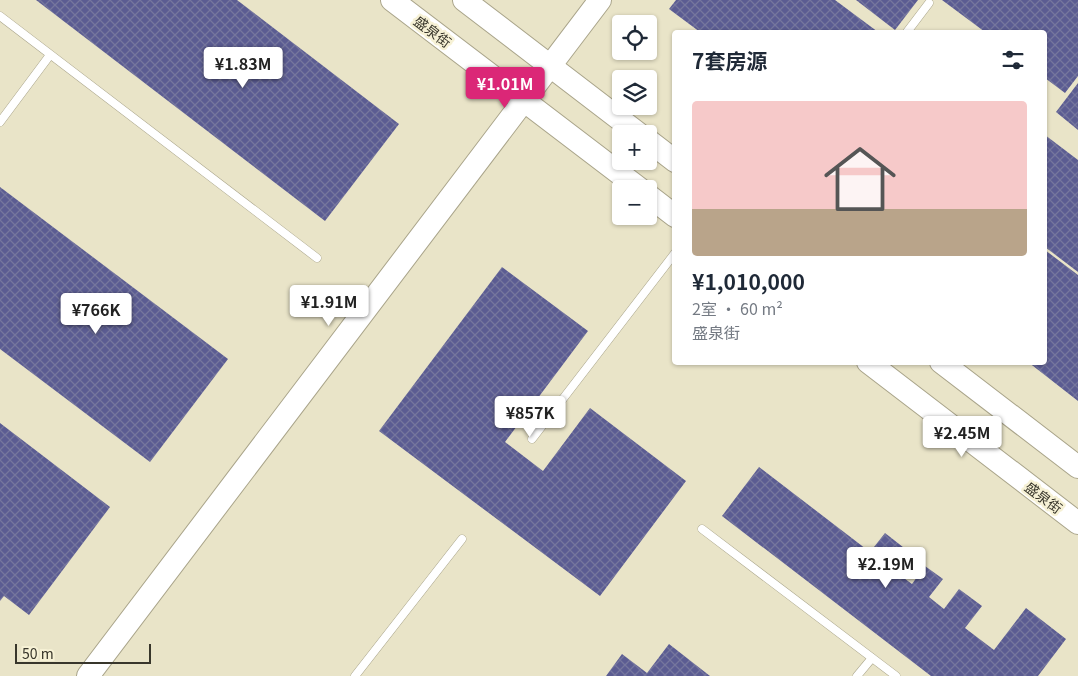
<!DOCTYPE html>
<html lang="zh">
<meta charset="utf-8">
<style>
body{margin:0;font-family:Georgia,"Noto Sans SC",serif;background:#f6f6f7;color:#1f2937;height:100vh;display:flex;flex-direction:column;font-size:19px;white-space:nowrap}
*{box-sizing:border-box;margin:0}
p{font-size:16px;color:#747a83}
.icon{flex:none;width:28px;height:28px;fill:none;stroke:currentColor;stroke-width:2;stroke-linecap:round;stroke-linejoin:round}
.map{position:relative;flex:1;overflow:hidden}
.side{position:absolute;left:672px;top:30px;width:375px;height:335px;display:flex;flex-direction:column;background:#fff;border-radius:5px;box-shadow:0 1px 4px #0004}
.side>*{flex:none}
.buttons{position:absolute;left:612px;top:15px;display:grid;gap:10px}
.buttons a{display:grid;place-items:center;width:45px;height:45px;border-radius:5px;background:#fff;box-shadow:0 1px 4px #0004;font-size:25px}
.scale{position:absolute;left:15px;bottom:12px;width:136px;box-sizing:border-box;padding-left:5px;border:2px solid #38362b;border-top:0;font-size:14px;line-height:18px;white-space:nowrap;color:#38362b;-webkit-text-stroke:4px #f6f1d5;paint-order:stroke}
.price{position:absolute;translate:-50% -42px;padding:0 11px;border-radius:5px;background:#fff;color:#222;font-size:16px;line-height:32px;filter:drop-shadow(0 1px 2px #0008)}
.price::after{content:'';position:absolute;left:50%;top:30px;width:15px;height:11px;margin-left:-8px;background:inherit;clip-path:polygon(0 0,100% 0,50% 100%)}
.price.active{background:#db2777;color:#fff}
ul{padding:0;list-style:none}
li{display:grid;align-content:center;gap:10px;height:265px;padding:0 20px}
li span{display:grid;place-items:center;height:155px;border-radius:5px;color:#555}
li>.icon{margin-inline-start:auto}
span .icon{width:90px;height:90px;fill:#fffc;stroke-width:1}
li b{font-size:21px}
h2{display:flex;justify-content:space-between;align-items:center;height:60px;padding:0 20px;font-size:21px}
.map>svg:first-child{display:block}
.building{fill:url(#building-cross-hatch)}
.lines{fill:none;stroke-linecap:round;stroke-linejoin:round}
.lane-casing{stroke:#a9a48a;stroke-width:9}
.secondary-casing{stroke:#a9a48a;stroke-width:24}
.lane{stroke:#fff;stroke-width:8}
.secondary{stroke:#fff;stroke-width:22}
.labels{text-anchor:middle;dominant-baseline:central;stroke-width:5;stroke-linejoin:round;paint-order:stroke}
.street-label{font-size:14px;fill:#38362b;stroke:#f6f1d5}
</style>
<div class="map">
<svg width="1078" height="676" viewBox="0 0 1078 676">
<defs>
<pattern id="building-cross-hatch" width="8" height="8" patternUnits="userSpaceOnUse" patternTransform="scale(1.25)"><rect width="8" height="8" fill="#5b5c92"/><path d="M0 0l8 8M0 8l8-8" fill="none" stroke="#75769d"/></pattern>
</defs>
<rect width="100%" height="100%" fill="#e9e4c8"/>
<g class="building">
<polygon points="36,0 237,0 399,124 325,221"/>
<polygon points="676,0 835,0 878,32 700,32 669,9"/>
<polygon points="856,0 918,0 895,30"/>
<polygon points="942,0 1078,0 1078,76 1065,93 1045,78 1045,32 985,32"/>
<polygon points="1078,83 1078,130 1056,112"/>
<polygon points="1045,135 1078,160 1078,272 1045,247"/>
<polygon points="0,187 228,359 150,462 0,349"/>
<polygon points="1045,250 1078,275 1078,401 1028,362 1045,362"/>
<polygon points="502,267 588,331 505,442 543,471 590,408 686,481 600,596 379,431"/>
<polygon points="0,423 110,507 29,615 4,596 0,601"/>
<polygon points="759,467 870,552 885,533 908,551 893,570 912,584 925,566 943,579 929,597 944,609 959,589 982,606 965,628 994,650 1026,608 1066,639 1038,676 931,676 722,516"/>
<polygon points="669,644 710,676 606,676 622,654 647,673"/>
</g>
<g class="lines">
<defs>
<g id="lane">
<polyline points="0,16 317,258"/>
<polyline points="907,32 929,3"/>
<polyline points="0,122 50,55"/>
<polyline points="532,439 675,253"/>
<polyline points="702,529 896,676"/>
<polyline points="355,676 462,539"/>
<polyline points="857,676 872,658"/>
</g>
<g id="secondary">
<polyline points="392,0 640,189"/>
<polyline points="464,0 639,134"/>
<polyline points="649,141 675,161"/>
<polyline points="649,196 675,216"/>
<polyline points="868,362 1078,523"/>
<polyline points="941,362 1078,467"/>
<polyline points="88,676 600,0"/>
</g>
</defs>
<use href="#lane" class="lane-casing"/>
<use href="#secondary" class="secondary-casing"/>
<use href="#lane" class="lane"/>
<use href="#secondary" class="secondary"/>
</g>
<g class="labels">
<g class="street-label">
<text transform="translate(433 31) rotate(37)">盛泉街</text>
<text transform="translate(1044 497) rotate(37)">盛泉街</text>
</g>
</g>
</svg>
<div class="buttons">
<a><svg class="icon" aria-label="locate" viewBox="0 0 24 24"><circle cx="12" cy="12" r="6"/><path d="M12 2v4M12 18v4M2 12h4M18 12h4"/></svg></a>
<a><svg class="icon" aria-label="layers" viewBox="0 0 24 24"><path d="M12 4l9 5-9 5-9-5zM3 14l9 5 9-5"/></svg></a>
<a>+</a>
<a>−</a>
</div>
<div class="scale">50 m</div>
<b class="price" style="left:243px;top:89px">¥1.83M</b>
<b class="price active" style="left:505px;top:109px">¥1.01M</b>
<b class="price" style="left:329px;top:327px">¥1.91M</b>
<b class="price" style="left:96px;top:335px">¥766K</b>
<b class="price" style="left:530px;top:438px">¥857K</b>
<b class="price" style="left:962px;top:458px">¥2.45M</b>
<b class="price" style="left:886px;top:589px">¥2.19M</b>
<section class="side">
<h2>7套房源<svg class="icon" aria-label="filters" viewBox="0 0 24 24"><path d="M4 7h16M4 17h16"/><circle cx="9" cy="7" r="2"/><circle cx="15" cy="17" r="2"/></svg></h2>
<ul>
<li><span style="background:linear-gradient(#f6c9c9 70%,#b9a48a 0)"><svg class="icon" aria-label="home" viewBox="0 0 24 24"><path d="M3 11l9-7 9 7M6 9v11h12V9"/></svg></span><div><b>¥1,010,000</b><p>2室 · 60 m²</p><p>盛泉街</p></div></li>
</ul>
</section>
</div>
